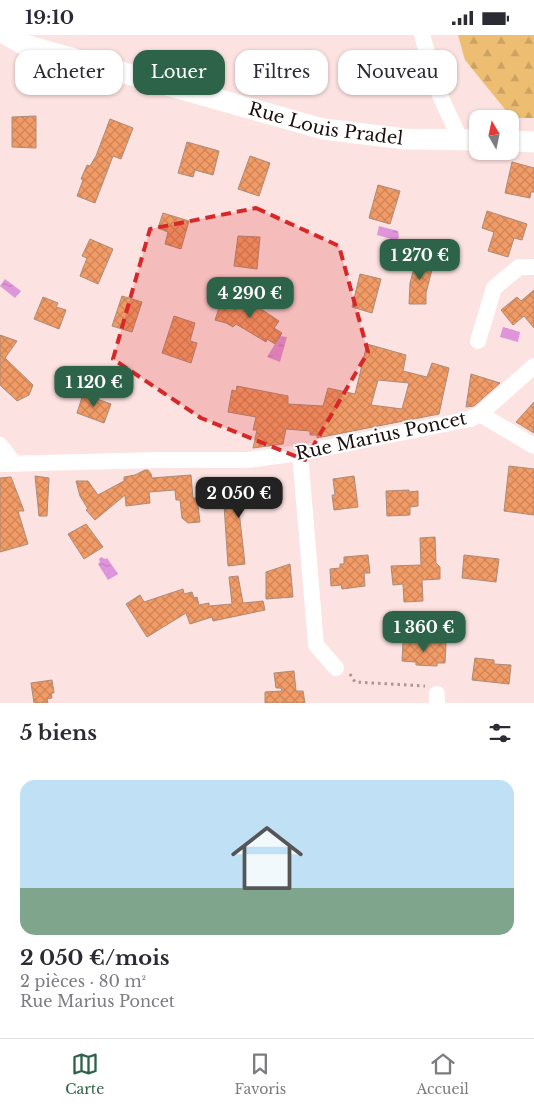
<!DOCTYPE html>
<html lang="fr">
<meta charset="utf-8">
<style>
body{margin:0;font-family:"Libre Baskerville",serif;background:#f2f2f3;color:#2b2b33;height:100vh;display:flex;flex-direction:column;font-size:19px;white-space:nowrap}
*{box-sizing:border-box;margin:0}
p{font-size:16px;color:#7c7c81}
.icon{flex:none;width:28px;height:28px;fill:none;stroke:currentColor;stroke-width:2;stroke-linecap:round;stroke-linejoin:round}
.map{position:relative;height:668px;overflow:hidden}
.details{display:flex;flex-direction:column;background:#fff;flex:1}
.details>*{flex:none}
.top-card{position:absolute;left:15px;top:15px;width:505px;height:45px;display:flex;gap:10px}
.needle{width:32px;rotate:351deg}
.fabs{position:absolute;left:469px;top:75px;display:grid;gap:10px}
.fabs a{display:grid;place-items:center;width:50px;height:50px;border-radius:10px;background:#fff;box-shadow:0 1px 4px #0004;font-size:25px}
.price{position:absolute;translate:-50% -42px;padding:0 11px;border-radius:10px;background:#2d6349;color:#fff;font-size:16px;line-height:32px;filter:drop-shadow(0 1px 2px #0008)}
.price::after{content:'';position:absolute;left:50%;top:30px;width:15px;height:11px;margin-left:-8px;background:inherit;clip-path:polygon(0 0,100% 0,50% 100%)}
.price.on{background:#222;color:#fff}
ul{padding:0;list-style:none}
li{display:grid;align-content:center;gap:10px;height:265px;padding:0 20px}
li+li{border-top:1px solid #e1e1e2}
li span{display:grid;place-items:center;height:155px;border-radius:15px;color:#555}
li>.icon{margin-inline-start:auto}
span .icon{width:90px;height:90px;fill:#fffc;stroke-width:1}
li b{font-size:21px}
h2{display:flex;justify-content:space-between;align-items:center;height:60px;padding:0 20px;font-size:21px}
.pill{padding:0 18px;border-radius:15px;background:#fff;box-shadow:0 1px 4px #0004;font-size:18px;line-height:45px}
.pill.on{background:#2d6349;color:#fff}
.status{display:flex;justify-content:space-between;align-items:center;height:35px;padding:0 25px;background:#fff;direction:ltr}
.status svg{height:14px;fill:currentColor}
.dock{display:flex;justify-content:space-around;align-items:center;height:70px;border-top:1px solid #e1e1e2;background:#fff;font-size:14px;color:#7c7c81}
.dock a{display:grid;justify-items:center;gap:2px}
.dock .on{color:#2d6349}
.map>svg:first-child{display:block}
.forest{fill:url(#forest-firs)}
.water{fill:url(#water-ripples)}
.building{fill:url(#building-cross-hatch);stroke:#ab8b79;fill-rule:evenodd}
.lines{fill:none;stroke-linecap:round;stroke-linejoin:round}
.path{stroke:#ab9694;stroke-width:3;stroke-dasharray:2.5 4;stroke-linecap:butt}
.minor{stroke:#fff;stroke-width:16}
.major{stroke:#fff;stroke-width:21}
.marked{fill:#d62828;fill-opacity:0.2;stroke:#d62828;stroke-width:4;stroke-dasharray:10 6;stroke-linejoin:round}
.labels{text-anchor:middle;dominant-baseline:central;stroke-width:4;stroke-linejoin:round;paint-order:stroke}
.street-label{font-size:18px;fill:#1d0f0e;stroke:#fff}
</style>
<div class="status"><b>19:10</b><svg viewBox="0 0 49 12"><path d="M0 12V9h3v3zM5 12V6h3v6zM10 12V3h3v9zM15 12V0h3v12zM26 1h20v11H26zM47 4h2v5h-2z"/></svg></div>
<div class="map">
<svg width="534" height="668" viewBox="0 0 534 668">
<defs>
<pattern id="forest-firs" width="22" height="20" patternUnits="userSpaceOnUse" patternTransform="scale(1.25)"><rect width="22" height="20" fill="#edbe72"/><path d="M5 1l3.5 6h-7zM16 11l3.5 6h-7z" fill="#cba262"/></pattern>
<pattern id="water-ripples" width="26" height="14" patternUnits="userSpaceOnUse" patternTransform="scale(1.25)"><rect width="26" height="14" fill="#df95d9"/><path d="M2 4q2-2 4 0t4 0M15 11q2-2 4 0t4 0" fill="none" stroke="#bf7fb9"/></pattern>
<pattern id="building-cross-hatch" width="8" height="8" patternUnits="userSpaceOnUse" patternTransform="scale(1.25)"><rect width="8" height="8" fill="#f19b66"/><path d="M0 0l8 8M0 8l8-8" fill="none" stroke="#ce8457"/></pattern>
</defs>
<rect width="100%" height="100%" fill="#fce2e0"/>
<polygon class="forest" points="458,0 534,0 534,83 512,83 465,25"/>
<g class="water">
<polygon points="379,191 398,196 399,203 395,205 377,200"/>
<polygon points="5,244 21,256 15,263 0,251"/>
<polygon points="503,292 520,297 518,307 500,302"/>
<polygon points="280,301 287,302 280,327 267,322"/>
<polygon points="101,522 105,524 107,523 118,539 108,545 98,529 100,527 99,524"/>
</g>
<g class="building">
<polygon points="36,81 36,113 12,112 12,82"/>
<polygon points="110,84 133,93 121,124 113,121 95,168 77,161 83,145 81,144 87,130 90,131 96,121"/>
<polygon points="187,107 219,116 213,140 195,135 193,142 178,138"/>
<polygon points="250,121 270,128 259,161 238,154"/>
<polygon points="512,127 534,133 534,157 531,157 530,163 505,158"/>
<polygon points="378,150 400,156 390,189 369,183"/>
<polygon points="487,176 527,189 522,205 514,203 508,222 488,216 494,197 482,193"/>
<polygon points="163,178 189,186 181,214 165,209 168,197 158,193"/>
<polygon points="238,201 260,202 257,234 234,231"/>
<polygon points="90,204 113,214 98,249 80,241 87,223 82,221"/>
<polygon points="417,222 434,227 426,258 426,269 409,269 410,248"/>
<polygon points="360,239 381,244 372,278 352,272"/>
<polygon points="534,255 534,293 524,281 513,290 501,275 517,262 521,266"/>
<polygon points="240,260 279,286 274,293 282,298 275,309 267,304 266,307 236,289 233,292 226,288 215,285 221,267 234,270"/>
<polygon points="122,261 142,267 132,297 112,291"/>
<polygon points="43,262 58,268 56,272 66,275 59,294 34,284"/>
<polygon points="174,281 195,288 190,306 197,308 191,328 162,318"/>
<polygon points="0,300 17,306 5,323 33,350 29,360 17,366 0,350"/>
<path d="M 367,309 L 406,320 L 403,336 L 427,342 L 432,328 L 449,333 L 439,379 L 317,403 L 317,400 L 310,400 L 310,396 L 286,394 L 283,409 L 253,413 L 257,395 L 253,395 L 256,382 L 228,377 L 232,355 L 236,356 L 237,351 L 288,361 L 288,369 L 323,371 L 328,353 L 355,359 ZM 378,345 L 409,348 L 402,374 L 371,370 Z"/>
<polygon points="471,339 500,348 474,371 466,372"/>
<polygon points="83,359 111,369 104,388 77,378"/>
<polygon points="534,367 534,398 516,387"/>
<polygon points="509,431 534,434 534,480 504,476"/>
<polygon points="145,435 148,435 151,439 152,443 191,440 193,463 197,463 200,487 188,488 182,483 180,465 176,465 175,455 149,457 150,468 126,471 125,460 95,485 86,475 88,474 80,461 76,446 88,446 98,460 124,446 124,442 135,440"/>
<polygon points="35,441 49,443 47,481 39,481"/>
<polygon points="354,441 358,472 334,475 332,460 335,460 333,444"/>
<polygon points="11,442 24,476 18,476 28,509 0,517 0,443"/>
<polygon points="264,452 265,471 243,472 243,476 239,476 245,529 228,531 223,454"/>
<polygon points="409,455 409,457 418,456 418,471 410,472 410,480 387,481 386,456"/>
<polygon points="86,489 103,512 84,524 68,499"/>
<polygon points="435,502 436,528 440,532 440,544 422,545 423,566 404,567 403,549 393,550 391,531 421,530 420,503"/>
<polygon points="368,520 370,538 364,538 365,551 342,554 341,550 331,551 330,534 340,533 340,529 344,529 344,522"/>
<polygon points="464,520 499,524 496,547 462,543"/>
<polygon points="290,529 293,562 266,564 266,537"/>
<polygon points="238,541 243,568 263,566 265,575 213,586 212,582 190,589 186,578 147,602 126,569 140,560 144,567 183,554 184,559 192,557 194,563 197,562 199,570 209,568 209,571 232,569 229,542"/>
<polygon points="403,607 446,608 445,628 437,628 437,631 416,630 416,627 402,626"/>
<polygon points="475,623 494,625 494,629 511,630 509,649 472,645"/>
<polygon points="294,636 296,656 303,656 305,668 265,668 265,657 282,656 281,653 276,653 274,638"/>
<polygon points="52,645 54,658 51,658 52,663 47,664 48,668 34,668 31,648"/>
</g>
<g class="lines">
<polyline class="path" points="350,639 355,647 425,651"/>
<g class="minor">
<polyline points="422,0 438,56 460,104"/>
<polyline points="478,306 494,253 519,232 534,232"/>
<polyline points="480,379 534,411"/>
<polyline points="0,410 15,429"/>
<polyline points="300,418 316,610 336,633"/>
<polyline points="0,429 160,425 247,425 300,418 470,384 480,379 534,331"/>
<polyline points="437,668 437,659"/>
</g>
<g class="major">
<path id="s1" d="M 7,0 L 25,10 L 323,94 L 405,104 L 478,105"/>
<polyline points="510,106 534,107"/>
</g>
</g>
<path class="marked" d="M 256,173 L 339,211 L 368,317 L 305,425 L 201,383 L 113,324 L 150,194 Z"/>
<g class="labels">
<g class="street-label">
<text stroke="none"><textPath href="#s1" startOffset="332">Rue Louis Pradel</textPath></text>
<text transform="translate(381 401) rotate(-12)">Rue Marius Poncet</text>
</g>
</g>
</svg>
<div class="fabs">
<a><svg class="needle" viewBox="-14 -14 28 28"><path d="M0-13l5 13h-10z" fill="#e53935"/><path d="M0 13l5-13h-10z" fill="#7c7c81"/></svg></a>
</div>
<b class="price" style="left:420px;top:246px">1 270 €</b>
<b class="price" style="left:250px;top:284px">4 290 €</b>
<b class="price" style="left:94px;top:373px">1 120 €</b>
<b class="price on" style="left:239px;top:484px">2 050 €</b>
<b class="price" style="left:424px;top:618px">1 360 €</b>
<div class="top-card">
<a class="pill">Acheter</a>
<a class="pill on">Louer</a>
<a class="pill">Filtres</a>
<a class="pill">Nouveau</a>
</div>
</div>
<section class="details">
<h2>5 biens<svg class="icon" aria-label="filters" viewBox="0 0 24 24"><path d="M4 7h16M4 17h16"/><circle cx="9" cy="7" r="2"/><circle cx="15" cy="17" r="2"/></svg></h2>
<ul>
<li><span style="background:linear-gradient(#bfe0f5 70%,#7fa58c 0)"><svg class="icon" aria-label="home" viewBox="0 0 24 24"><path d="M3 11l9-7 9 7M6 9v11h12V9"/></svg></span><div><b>2 050 €/mois</b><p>2 pièces · 80 m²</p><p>Rue Marius Poncet</p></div></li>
</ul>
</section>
<nav class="dock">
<a class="on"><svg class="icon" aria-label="map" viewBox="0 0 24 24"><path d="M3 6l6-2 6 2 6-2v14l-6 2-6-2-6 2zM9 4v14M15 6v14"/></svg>Carte</a>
<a><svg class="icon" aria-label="saved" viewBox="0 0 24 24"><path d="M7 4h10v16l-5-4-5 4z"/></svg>Favoris</a>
<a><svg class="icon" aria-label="home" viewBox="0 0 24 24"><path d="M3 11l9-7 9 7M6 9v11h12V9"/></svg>Accueil</a>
</nav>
